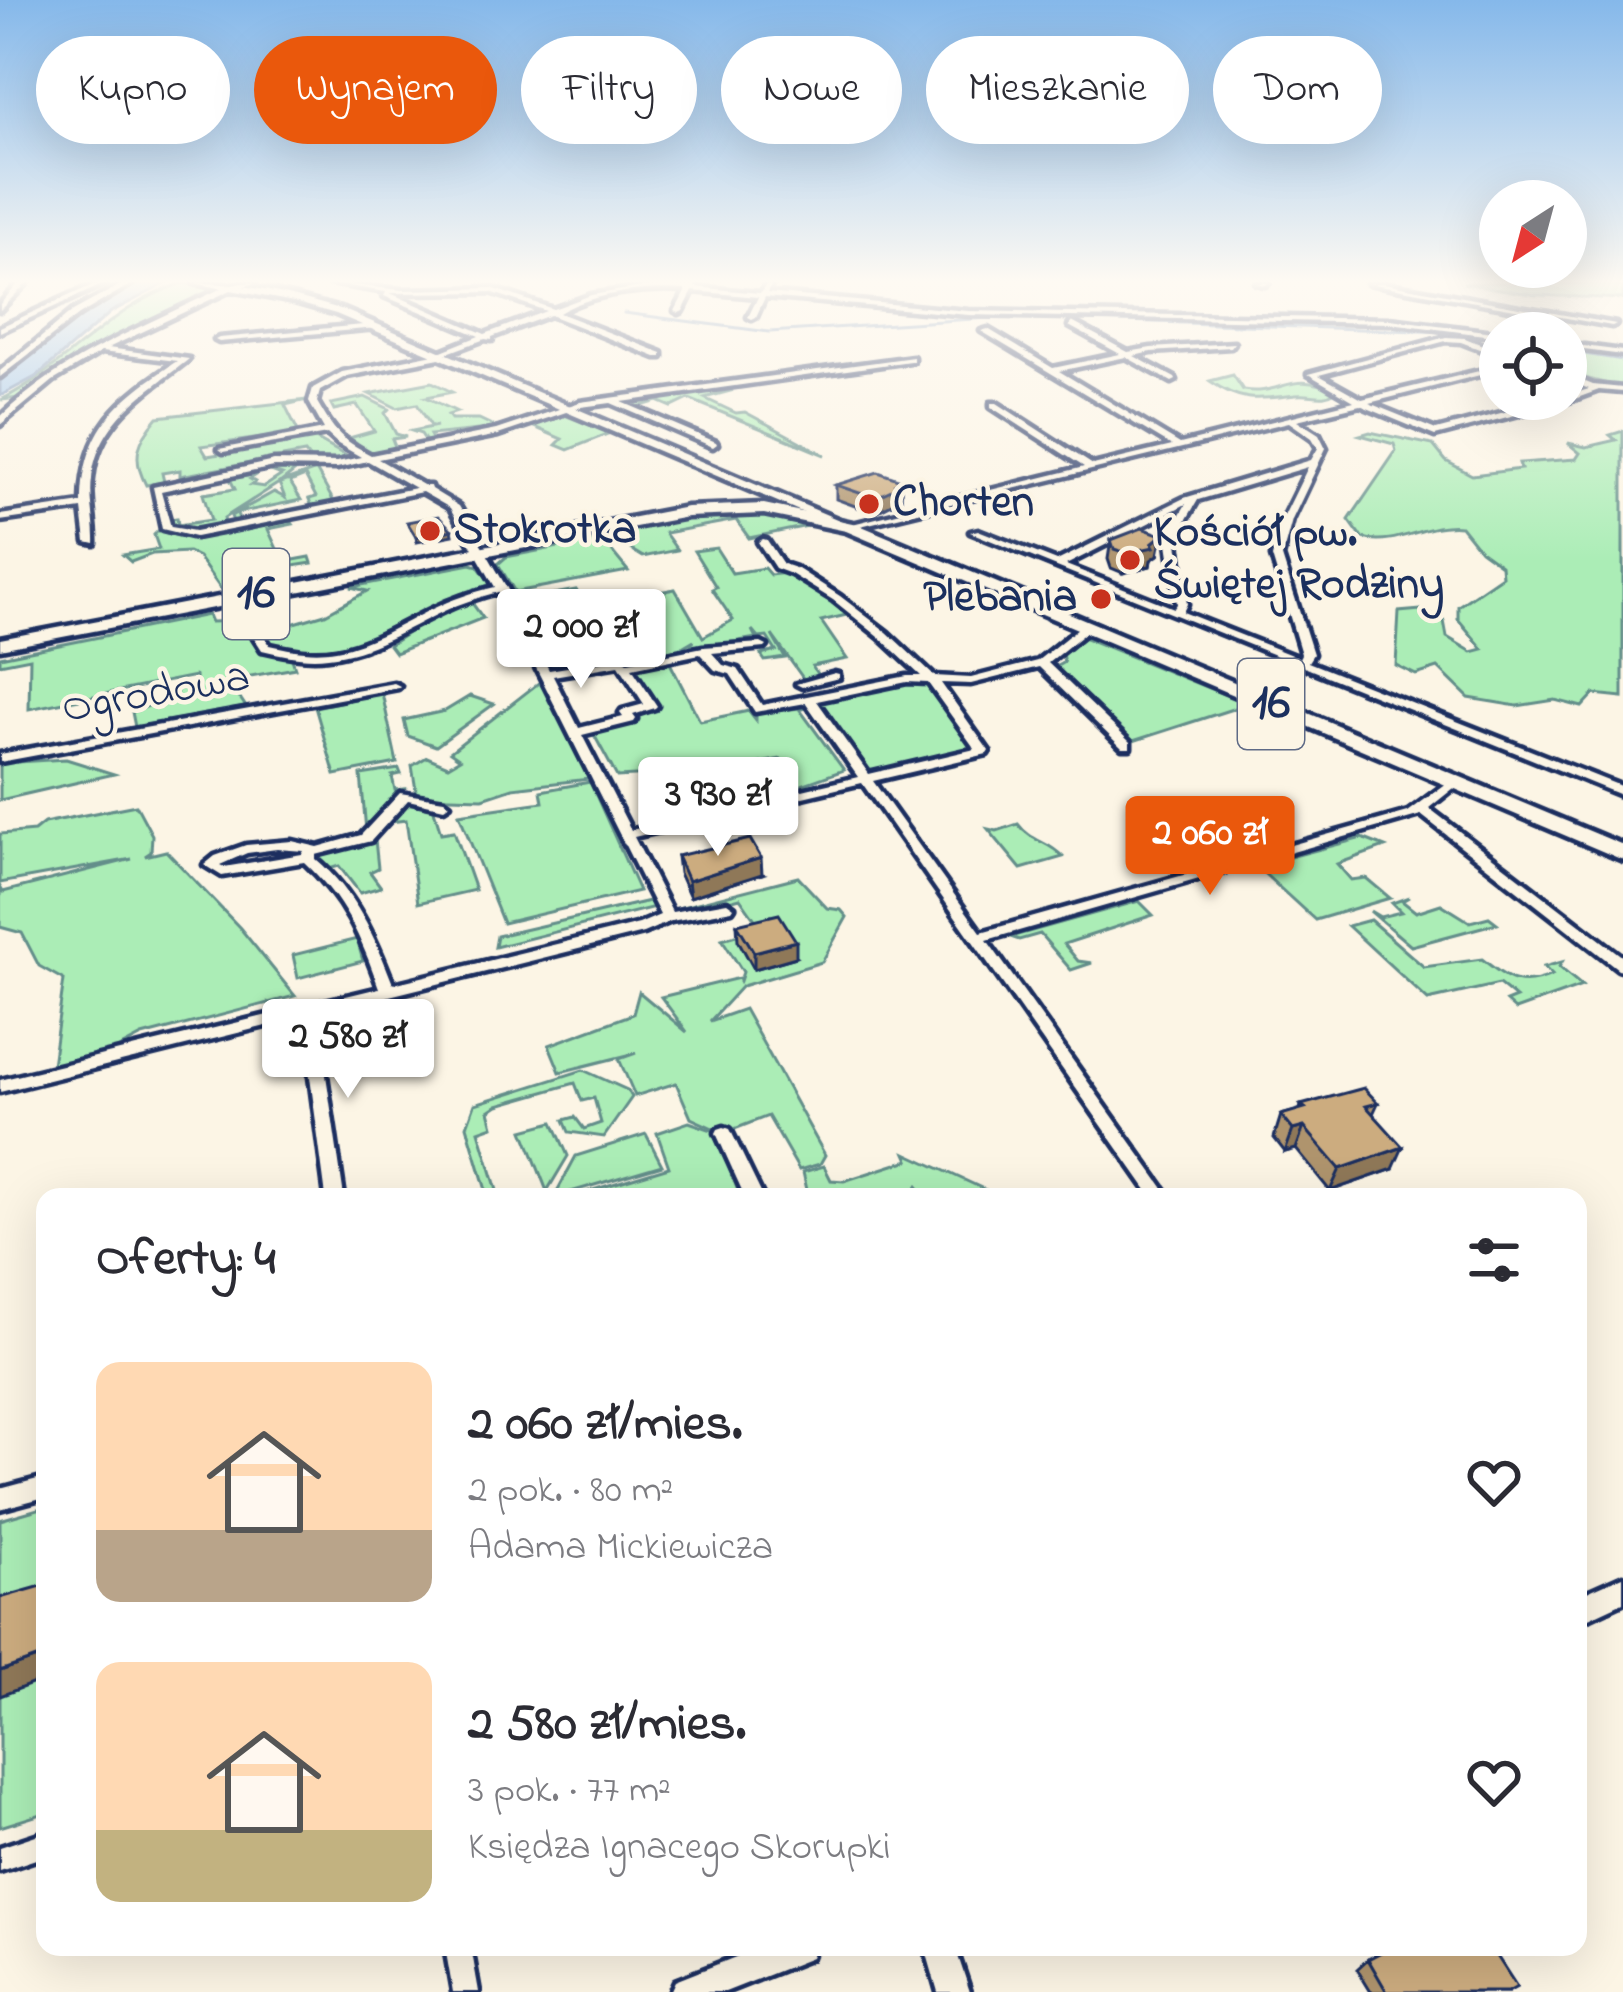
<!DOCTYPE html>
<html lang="pl">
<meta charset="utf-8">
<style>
body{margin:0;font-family:"Indie Flower",sans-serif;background:#f7f7f7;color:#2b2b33;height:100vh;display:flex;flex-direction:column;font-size:45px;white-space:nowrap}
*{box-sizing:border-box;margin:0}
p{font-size:39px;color:#7c7c81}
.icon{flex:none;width:66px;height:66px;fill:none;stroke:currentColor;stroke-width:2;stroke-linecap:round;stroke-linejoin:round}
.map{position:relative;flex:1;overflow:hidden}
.panel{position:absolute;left:36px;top:1188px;width:1551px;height:768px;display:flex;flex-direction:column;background:#fff;border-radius:24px;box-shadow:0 12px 48px #0002}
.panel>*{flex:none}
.banner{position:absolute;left:36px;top:36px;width:1551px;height:108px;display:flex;gap:24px}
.needle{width:78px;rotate:216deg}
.tools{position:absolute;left:1479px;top:180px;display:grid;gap:24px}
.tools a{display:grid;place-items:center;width:108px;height:108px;border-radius:50%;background:#fff;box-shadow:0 12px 48px #0002;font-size:60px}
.price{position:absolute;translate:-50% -102px;padding:0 27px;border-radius:12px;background:#fff;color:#222;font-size:39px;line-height:78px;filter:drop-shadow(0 3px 6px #0008)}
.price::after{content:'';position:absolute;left:50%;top:72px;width:36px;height:27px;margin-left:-18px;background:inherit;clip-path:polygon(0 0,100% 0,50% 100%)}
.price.on{background:#ea580c;color:#fff}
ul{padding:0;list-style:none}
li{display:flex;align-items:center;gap:36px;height:300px;padding:0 60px}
li span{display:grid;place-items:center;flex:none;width:336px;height:240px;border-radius:24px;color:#555}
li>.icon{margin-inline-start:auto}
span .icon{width:144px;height:144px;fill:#fffc;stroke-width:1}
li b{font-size:51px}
h2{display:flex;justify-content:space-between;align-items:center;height:144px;padding:0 60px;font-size:51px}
.tag{padding:0 42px;border-radius:54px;background:#fff;box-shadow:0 12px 48px #0002;font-size:42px;line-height:108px}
.tag.on{background:#ea580c;color:#fff}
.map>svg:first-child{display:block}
.green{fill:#abedb6;stroke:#638e8a;stroke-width:3}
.water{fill:#92bfec;stroke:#6285b3;stroke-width:3}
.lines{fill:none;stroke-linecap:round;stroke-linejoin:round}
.stream{stroke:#6285b3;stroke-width:3}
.minor-casing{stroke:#1b2f5e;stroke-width:9}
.tertiary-casing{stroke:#1b2f5e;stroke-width:9}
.secondary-casing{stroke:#1b2f5e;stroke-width:9}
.primary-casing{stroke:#1b2f5e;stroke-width:9}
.minor{fill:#fcf5e5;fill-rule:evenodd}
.tertiary{fill:#fcf5e5;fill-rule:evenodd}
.secondary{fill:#fcf5e5;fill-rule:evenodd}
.primary{fill:#fcf5e5;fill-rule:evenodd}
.wall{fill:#af946d;stroke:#1b2f5e;stroke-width:3}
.shaded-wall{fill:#8f7859;stroke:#1b2f5e;stroke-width:3}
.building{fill:#ccac7f;stroke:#1b2f5e;stroke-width:3}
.poi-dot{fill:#c8321e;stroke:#fcf5e5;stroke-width:4.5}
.labels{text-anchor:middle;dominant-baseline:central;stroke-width:9;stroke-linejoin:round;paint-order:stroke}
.far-poi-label{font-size:45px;font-weight:bold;fill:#1b2f5e;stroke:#fcf5e5;text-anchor:start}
.far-street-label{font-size:45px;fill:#1b2f5e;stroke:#fcf5e5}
.shield{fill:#fcf5e5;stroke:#5e6a86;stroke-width:3}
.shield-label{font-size:51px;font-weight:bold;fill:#1b2f5e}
</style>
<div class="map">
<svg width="1623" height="1992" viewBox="0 0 1623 1992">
<rect width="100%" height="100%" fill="#fcf5e5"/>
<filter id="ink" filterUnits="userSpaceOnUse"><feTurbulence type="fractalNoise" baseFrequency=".00833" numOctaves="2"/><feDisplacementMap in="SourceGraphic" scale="24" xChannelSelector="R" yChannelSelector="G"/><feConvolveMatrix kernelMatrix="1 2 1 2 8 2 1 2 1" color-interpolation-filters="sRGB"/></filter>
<g filter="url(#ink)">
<g class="green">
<path d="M 183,283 L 213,289 L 77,360 L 19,398 L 1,400 C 68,366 111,305 183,283 Z"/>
<polygon points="1463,283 1623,283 1623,299 1536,295"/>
<polygon points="1578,350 1623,355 1623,388 1566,373 1566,353"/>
<path d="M 1233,375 L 1243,390 C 1280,397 1293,368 1335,392 C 1322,401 1312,393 1296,395 C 1259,399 1243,404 1210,381 Z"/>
<polygon points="432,382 452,392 426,397 457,412 448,415 451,419 479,419 498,428 430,435 434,442 427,443 421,434 412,431 437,426 431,426 417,404 397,408 369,394"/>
<polygon points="727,386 731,391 704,398 736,413 745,412 825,455 689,399 672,407 658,401 638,407 633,400"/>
<polygon points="365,397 389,409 385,413 396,434 406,437 392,439 396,449 372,453 350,442 354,441 349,438 374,431 357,405 334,410 331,404"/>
<path d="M 307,400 L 285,405 L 299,433 L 201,446 L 207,456 L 302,441 L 310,436 L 350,458 L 315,466 L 305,453 L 180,476 L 180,470 L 162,473 L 164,482 L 146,485 C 131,457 138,440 158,417 Z"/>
<polygon points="562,414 610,433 568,450 556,445 562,439 532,426 520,428"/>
<path d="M 1623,431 L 1623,697 L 1594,694 L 1582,707 L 1555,700 L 1517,706 L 1469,698 L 1438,668 L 1416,675 L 1396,665 L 1399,612 L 1421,610 L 1444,621 L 1447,637 L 1472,652 L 1483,649 L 1458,619 L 1458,606 L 1502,576 L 1501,565 L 1480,550 L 1461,526 C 1426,522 1397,547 1362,538 L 1349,520 L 1396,451 L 1394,444 L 1360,435 L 1370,432 L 1433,445 L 1446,461 L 1472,475 L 1521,469 L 1519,463 L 1576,459 L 1580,453 L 1568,443 L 1586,447 L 1616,440 L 1610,435 Z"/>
<polygon points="284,465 299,468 280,483 316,470 335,504 313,509 309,499 316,497 305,476 290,482 301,500 237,513 240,523 234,524 231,516 274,492 285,498 279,483 224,518 225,524 217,524 226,526 196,531 169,526 159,493 170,519 177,518 178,525 211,520 203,494 235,489 230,479 258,474 250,479 255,482 251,485 264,487 282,475 263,468"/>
<path d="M 758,512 C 799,516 836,525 874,540 L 822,523 L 749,538 L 736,520 L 665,533 L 677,550 L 643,557 L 610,537 L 634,529 L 607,532 L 690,514 Z"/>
<path d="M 290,520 L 293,524 L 268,529 L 283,562 L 310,557 L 312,563 L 281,568 L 287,581 L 225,595 L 198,557 L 188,552 L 152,554 L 131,562 L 123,555 L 159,549 L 154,535 L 159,530 C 192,547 253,528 290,520 Z"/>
<polygon points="590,541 605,543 628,571 515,592 498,564 506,557"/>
<polygon points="716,548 732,573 764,568 770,575 796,572 851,614 821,621 847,659 812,666 819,677 805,681 772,635 785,658 765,661 761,655 776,651 767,637 759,638 752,630 756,638 688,650 694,640 684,646 686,651 635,662 613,654 560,664 555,670 517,596 525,594 528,599 576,590 590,613 599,611 595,604 675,589 703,637 733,620 712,589 716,587 694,551"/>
<polygon points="471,564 478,566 491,584 427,611 377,640 333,652 306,655 268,645 258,634 325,614 367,591 351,587"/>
<polygon points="472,603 483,618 395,653 389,645 438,613"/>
<polygon points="208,615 211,622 243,621 265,650 292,659 295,668 228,680 246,707 135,727 132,712 176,696 177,689 196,686 195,676 29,709 30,658 0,664 0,657"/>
<polygon points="1081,636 1248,704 1130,742 1052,669 1064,662 1061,651"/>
<polygon points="670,663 700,721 749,711 756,720 756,713 808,707 800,710 844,770 799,786 781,759 674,780 654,775 617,777 592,731 658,709 632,670"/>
<polygon points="907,679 933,682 975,753 871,774 817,700"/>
<polygon points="541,681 589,779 513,788 483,798 417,796 412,766 427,757 448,766 460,759 450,752"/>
<polygon points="382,693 397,763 335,775 315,707"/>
<polygon points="470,696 494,704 436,746 408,736 404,720 445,711"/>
<polygon points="66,759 114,774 0,800 0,763"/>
<polygon points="399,769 401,774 392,776 395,790 404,789 366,831 361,775"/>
<polygon points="590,782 639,891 503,923 459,814 543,802 541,791"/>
<polygon points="403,803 444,804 433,807 441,833 454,831 475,890 418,903 406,820 383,823"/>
<polygon points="136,805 152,835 151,852 145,856 166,851 240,928 295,996 142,1036 104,1056 52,1065 64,980 39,966 22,933 0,927 0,887 3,892 132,859 0,883 0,834 34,831 44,823"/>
<path d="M 1018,824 C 1031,842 1049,841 1063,857 L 1021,869 L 988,829 L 997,831 Z"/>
<polygon points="1362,838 1385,847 1337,864 1351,880 1366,878 1390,898 1315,920 1256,866"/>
<polygon points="375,840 378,868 370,872 381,887 360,893 339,866 326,870 316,852"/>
<polygon points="798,877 827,908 841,910 847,917 822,962 742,986 710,1021 744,1009 825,1155 820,1164 799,1170 768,1116 724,1133 691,1118 676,1083 635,1096 619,1059 636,1053 560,1072 549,1045 633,1014 639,992 687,1032 661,997 739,978 740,981 743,972 722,939 761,928 740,898 696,910 678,908"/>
<polygon points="1409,897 1402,901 1416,912 1441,904 1470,922 1489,917 1497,923 1411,946 1370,911 1380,917 1401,912 1392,903"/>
<polygon points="649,901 655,907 495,947 497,936"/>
<polygon points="1139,901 1153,915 1064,944 1078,961 1092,963 1071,970 1040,934 1019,940 1010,937"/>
<path d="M 1370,920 L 1424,967 L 1482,959 C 1509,980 1520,989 1552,975 L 1544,967 L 1562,962 L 1559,967 L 1582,986 L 1515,1010 L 1506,1002 L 1516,998 L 1499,984 L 1428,1000 L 1348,926 Z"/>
<polygon points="357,939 363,961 298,978 293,955"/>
<polygon points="583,1070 627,1090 632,1097 604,1137 569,1132 564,1120 575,1117 584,1129 601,1123 594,1098 582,1101 575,1083 498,1105 489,1111 493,1126 479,1131 499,1197 488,1197 467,1126 475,1104"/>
<polygon points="553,1122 568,1156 547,1191 523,1130"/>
<polygon points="689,1122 715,1131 738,1191 717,1197 570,1197 669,1167 657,1133"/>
<polygon points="646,1134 662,1165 554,1197 576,1156"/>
<polygon points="906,1153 1001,1197 926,1197 916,1185 921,1197 788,1197 807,1190 803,1172 824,1166 831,1180 844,1181 909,1160"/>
<polygon points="45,1507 45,1813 0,1827 0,1520"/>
</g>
<polygon class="water" points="140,283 167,283 111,312 37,376 0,396 0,381 87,310"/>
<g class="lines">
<g class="stream">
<polyline points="624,313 769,332 1005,317 1447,332 1500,340"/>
<polyline points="1571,352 1623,360"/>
</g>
<defs>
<g id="minor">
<polygon points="19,283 27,283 0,310 0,304"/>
<polygon points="97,283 106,283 0,332 0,327"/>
<polygon points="124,283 133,283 79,315 0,377 0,371 73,311"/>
<path d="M 242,283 L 255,283 L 231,290 L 108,348 L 189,359 C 147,393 98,419 92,479 C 89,501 96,523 95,544 L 86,542 L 82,509 L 0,521 L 0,515 L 82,503 C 83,427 119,400 177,361 L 101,352 L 53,381 L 0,425 L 0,417 C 64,355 147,325 226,286 Z"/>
<path d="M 330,283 L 402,290 L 492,288 L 553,309 L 591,295 L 661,284 L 688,286 L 690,283 L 696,283 L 695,287 L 760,293 L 767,284 L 771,286 L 767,293 L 969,311 L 1390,319 L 1501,333 L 1500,337 L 1390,323 L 969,315 L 765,297 L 756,317 L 752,319 L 748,317 L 758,297 L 693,291 L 683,311 L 679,313 L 675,311 L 686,290 C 646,287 592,293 559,313 L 662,353 L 662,357 L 656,357 L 550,315 L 492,337 L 492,340 L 485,339 L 445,354 L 445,357 L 347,376 L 320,391 L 317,402 C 335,433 340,438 371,455 L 496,430 L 580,402 L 913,357 L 913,361 L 910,361 L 622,402 L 716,442 L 717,444 L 713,447 L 611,403 L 581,407 L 498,435 L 378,459 L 425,486 L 430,486 L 431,489 L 459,506 L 507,588 L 549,670 L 622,658 L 628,662 L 703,647 L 761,643 L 767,646 L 765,648 L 712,653 L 723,665 L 738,669 L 762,705 L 907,676 L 921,676 L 879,637 L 833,600 L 791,574 L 775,568 L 758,542 L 763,539 L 767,540 L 783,564 L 798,569 L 840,596 L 887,632 L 934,676 L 971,678 L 1037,661 L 1083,624 L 1091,624 L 1091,628 L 1048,663 L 1130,742 L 1130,748 L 1122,748 L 1039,667 L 971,684 L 941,683 L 989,751 L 987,754 L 873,781 L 981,932 L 1408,812 L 1455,777 L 1459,778 L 1459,784 L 1429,808 L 1623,957 L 1623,970 L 1618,969 L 1421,815 L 987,940 L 1170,1197 L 1152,1197 L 862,783 L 634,837 L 672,912 L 727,902 L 734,907 L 732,910 L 671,921 L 643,933 L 317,1014 L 344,1197 L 326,1197 L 302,1017 L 0,1092 L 0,1080 L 379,988 C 361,937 344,899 304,862 L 222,876 L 204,865 L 215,856 L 246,845 L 292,841 L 318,847 L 361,835 L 400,793 L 444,800 L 450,804 L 444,808 L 408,800 L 371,841 L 316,855 L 316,859 C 355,892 375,937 393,984 L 639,924 L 660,915 L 498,592 C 479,597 461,603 444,611 C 406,629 370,653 328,657 C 305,660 284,655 262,650 L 229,598 L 238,596 L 270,645 C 292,650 313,654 336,650 C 370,644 401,624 432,609 C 452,599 473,592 495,587 L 450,508 L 422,492 L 195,537 L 162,529 L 153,487 L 274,461 L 337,462 L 361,457 L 338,444 L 327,434 L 223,452 L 219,449 L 324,429 L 309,402 L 313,388 L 342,372 L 434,354 L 479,336 L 384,296 L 386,292 ZM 491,292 L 546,311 L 485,334 L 390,293 ZM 368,461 L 415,488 L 195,531 L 171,527 L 161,491 L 274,467 L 337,468 ZM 700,654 L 715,670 L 730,674 L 755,712 L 806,703 L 858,777 L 631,830 L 582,735 L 634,722 L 636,719 L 633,715 L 655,708 L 657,706 L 632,668 ZM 619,665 L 644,704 L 622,710 L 620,713 L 623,717 L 579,728 L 553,676 ZM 907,682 L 928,683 L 975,749 L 869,774 L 817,701 ZM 277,849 L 304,851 L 302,854 L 224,867 L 220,865 L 247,853 Z"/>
<polygon points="1256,283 1269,283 1265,285"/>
<polygon points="1368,283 1384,283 1616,324 1612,326"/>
<path d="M 1072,322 L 1128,352 L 1151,348 L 1234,343 L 1231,347 L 1151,352 L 1134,356 L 1175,378 L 1176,380 L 1172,382 L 1126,357 L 1059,371 L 1180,444 L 1354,401 L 1308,374 L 1446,337 L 1465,338 L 1500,352 L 1500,357 L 1461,342 L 1446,341 L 1319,375 L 1362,399 L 1500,366 L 1500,370 L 1369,403 L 1436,430 L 1554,399 L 1566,399 L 1566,396 L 1589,389 L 1566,379 L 1566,374 L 1593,385 L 1623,388 L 1623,392 L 1599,390 L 1569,401 L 1435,436 L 1360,405 L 1297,420 L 1319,434 L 1326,448 L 1292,520 L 1282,557 L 1313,654 L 1308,662 L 1623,787 L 1623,796 L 970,532 L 978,530 L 1057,561 L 1184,498 L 1311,460 L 1318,448 L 1312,438 L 1289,422 L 848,529 L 848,525 L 1084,467 L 991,407 L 991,403 L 997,403 L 1093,465 L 1172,446 L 981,331 L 988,329 L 1053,368 L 1120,354 L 1069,326 ZM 1308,467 L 1282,520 L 1272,557 L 1301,654 L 1299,658 L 1183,612 L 1187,604 L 1177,536 L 1198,500 ZM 1186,504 L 1167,536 L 1177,604 L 1174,608 L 1066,565 Z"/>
<polygon points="374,324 377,328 219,342 215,340 219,338"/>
<polygon points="1584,346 1623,351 1623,355 1584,350 1566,353 1566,349"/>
<polygon points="835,673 839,674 839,678 802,687 796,684"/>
<polygon points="394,683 400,686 398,688 0,762 0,754"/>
<polygon points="724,1127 730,1129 763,1197 745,1197 716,1133 718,1129"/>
<polygon points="45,1477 45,1497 0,1509 0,1489"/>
<polygon points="45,1832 45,1856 0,1871 0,1847"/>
<polygon points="445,1947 471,1947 479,1992 453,1992"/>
</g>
<g id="tertiary">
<polygon points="1623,1576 1623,1602 1578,1623 1578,1596"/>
<polygon points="761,1947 815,1947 811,1958 725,1992 670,1992 675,1981"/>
<polygon points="925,1947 955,1947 970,1992 938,1992"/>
</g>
<path id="secondary" d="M 194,283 C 244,282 296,296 344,310 L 844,522 L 832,525 L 336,314 L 294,302 Z"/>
<polygon id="primary" points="764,504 857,524 1623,845 1623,860 846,531 764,514 687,517 0,649 0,639 687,507"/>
</defs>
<use href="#minor" class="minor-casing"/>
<use href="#tertiary" class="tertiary-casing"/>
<use href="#secondary" class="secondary-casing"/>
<use href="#primary" class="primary-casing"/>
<use href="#minor" class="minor"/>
<use href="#tertiary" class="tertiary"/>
<use href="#secondary" class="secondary"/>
<use href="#primary" class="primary"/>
</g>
<g class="wall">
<polygon points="901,480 901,499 874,513 836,499 836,485"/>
<polygon points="1111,540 1158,555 1151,560 1150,566 1123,573 1111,568 1108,559"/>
<polygon points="677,856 762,874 690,897 679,873"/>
<polygon points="737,924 796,957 754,969 738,940"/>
<polygon points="1378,1103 1373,1114 1393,1169 1330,1191 1296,1149 1285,1152 1274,1138 1281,1115 1300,1110 1301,1105"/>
<polygon points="1368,1959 1509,1992 1371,1992 1357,1969"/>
</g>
<g class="shaded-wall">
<polygon points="901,480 901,499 874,513 874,498"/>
<polygon points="452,530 453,535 417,542 416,537"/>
<polygon points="1162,535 1158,555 1151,560 1150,566 1123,573 1126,553 1152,543"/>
<polygon points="761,858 762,874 690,897 688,881"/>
<polygon points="796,941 796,957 754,969 754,952"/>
<polygon points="1304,1127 1296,1149 1285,1152 1293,1130"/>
<polygon points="1403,1147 1393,1169 1330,1191 1340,1169"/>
<polygon points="45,1655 45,1679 0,1696 0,1671"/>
</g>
<g class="building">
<polygon points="878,472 901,480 896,483 902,485 874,498 836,485"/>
<polygon points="438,516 452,530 416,537 407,522"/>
<polygon points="1142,528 1162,535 1152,543 1154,547 1126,553 1114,549 1111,540"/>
<polygon points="750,839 761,858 688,881 677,856"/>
<polygon points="779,914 796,941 754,952 737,924"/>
<polygon points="1364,1088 1378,1103 1366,1106 1403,1147 1340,1169 1304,1127 1293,1130 1281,1115 1305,1108 1301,1105"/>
<polygon points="45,1585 45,1655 0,1671 0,1598"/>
<polygon points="1391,1947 1491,1947 1517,1987 1508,1992 1387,1992 1368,1959"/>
</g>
</g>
<linearGradient id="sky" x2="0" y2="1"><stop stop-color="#85b8ea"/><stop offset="0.5" stop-color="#fefaf3"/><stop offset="1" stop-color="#fefaf3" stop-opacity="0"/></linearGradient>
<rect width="1623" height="562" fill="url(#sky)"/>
<g class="poi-dot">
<circle cx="869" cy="504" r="12"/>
<circle cx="430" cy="531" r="12"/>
<circle cx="1130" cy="560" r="12"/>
<circle cx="1101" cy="599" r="12"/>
</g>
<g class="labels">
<g class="far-poi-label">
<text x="893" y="504">Chorten</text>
<text x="454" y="531">Stokrotka</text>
<text x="1154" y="534">Kościół pw.<tspan x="1154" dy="52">Świętej Rodziny</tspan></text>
<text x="1077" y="599" text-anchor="end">Plebania</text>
</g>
<g class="far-street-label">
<text transform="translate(156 694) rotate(-10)">Ogrodowa</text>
</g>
<g class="shield">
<rect x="223" y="549" width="66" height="90" rx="9"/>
<rect x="1238" y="659" width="66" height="90" rx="9"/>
</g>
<g class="shield-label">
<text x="256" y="594">16</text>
<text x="1271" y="704">16</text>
</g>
</g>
</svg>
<div class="tools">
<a><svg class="needle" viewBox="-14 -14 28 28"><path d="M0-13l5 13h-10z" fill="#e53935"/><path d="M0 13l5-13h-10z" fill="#7c7c81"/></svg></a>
<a><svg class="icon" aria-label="locate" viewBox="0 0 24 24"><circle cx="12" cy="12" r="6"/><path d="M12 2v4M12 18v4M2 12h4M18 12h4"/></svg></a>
</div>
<b class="price" style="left:581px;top:691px">2 000 zł</b>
<b class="price" style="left:718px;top:859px">3 930 zł</b>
<b class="price on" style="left:1210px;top:898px">2 060 zł</b>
<b class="price" style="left:348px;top:1101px">2 580 zł</b>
<div class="banner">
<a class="tag">Kupno</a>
<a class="tag on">Wynajem</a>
<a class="tag">Filtry</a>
<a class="tag">Nowe</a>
<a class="tag">Mieszkanie</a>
<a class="tag">Dom</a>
</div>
<section class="panel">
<h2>Oferty: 4<svg class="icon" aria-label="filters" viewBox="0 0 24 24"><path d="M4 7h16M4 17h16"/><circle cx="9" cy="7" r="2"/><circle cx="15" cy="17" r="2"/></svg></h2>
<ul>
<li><span style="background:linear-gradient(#ffd9b3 70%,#b9a48a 0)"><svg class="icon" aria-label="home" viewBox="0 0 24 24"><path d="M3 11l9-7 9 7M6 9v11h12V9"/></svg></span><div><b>2 060 zł/mies.</b><p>2 pok. · 80 m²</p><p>Adama Mickiewicza</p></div><svg class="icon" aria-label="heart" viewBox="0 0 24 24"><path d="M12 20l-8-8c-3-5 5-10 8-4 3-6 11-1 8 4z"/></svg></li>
<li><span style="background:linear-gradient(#ffd9b3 70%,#c2b280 0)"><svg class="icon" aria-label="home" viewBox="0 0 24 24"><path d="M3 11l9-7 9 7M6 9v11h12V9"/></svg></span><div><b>2 580 zł/mies.</b><p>3 pok. · 77 m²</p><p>Księdza Ignacego Skorupki</p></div><svg class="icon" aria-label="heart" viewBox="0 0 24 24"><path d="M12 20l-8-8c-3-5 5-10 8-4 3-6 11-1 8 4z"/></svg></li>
</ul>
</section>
</div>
